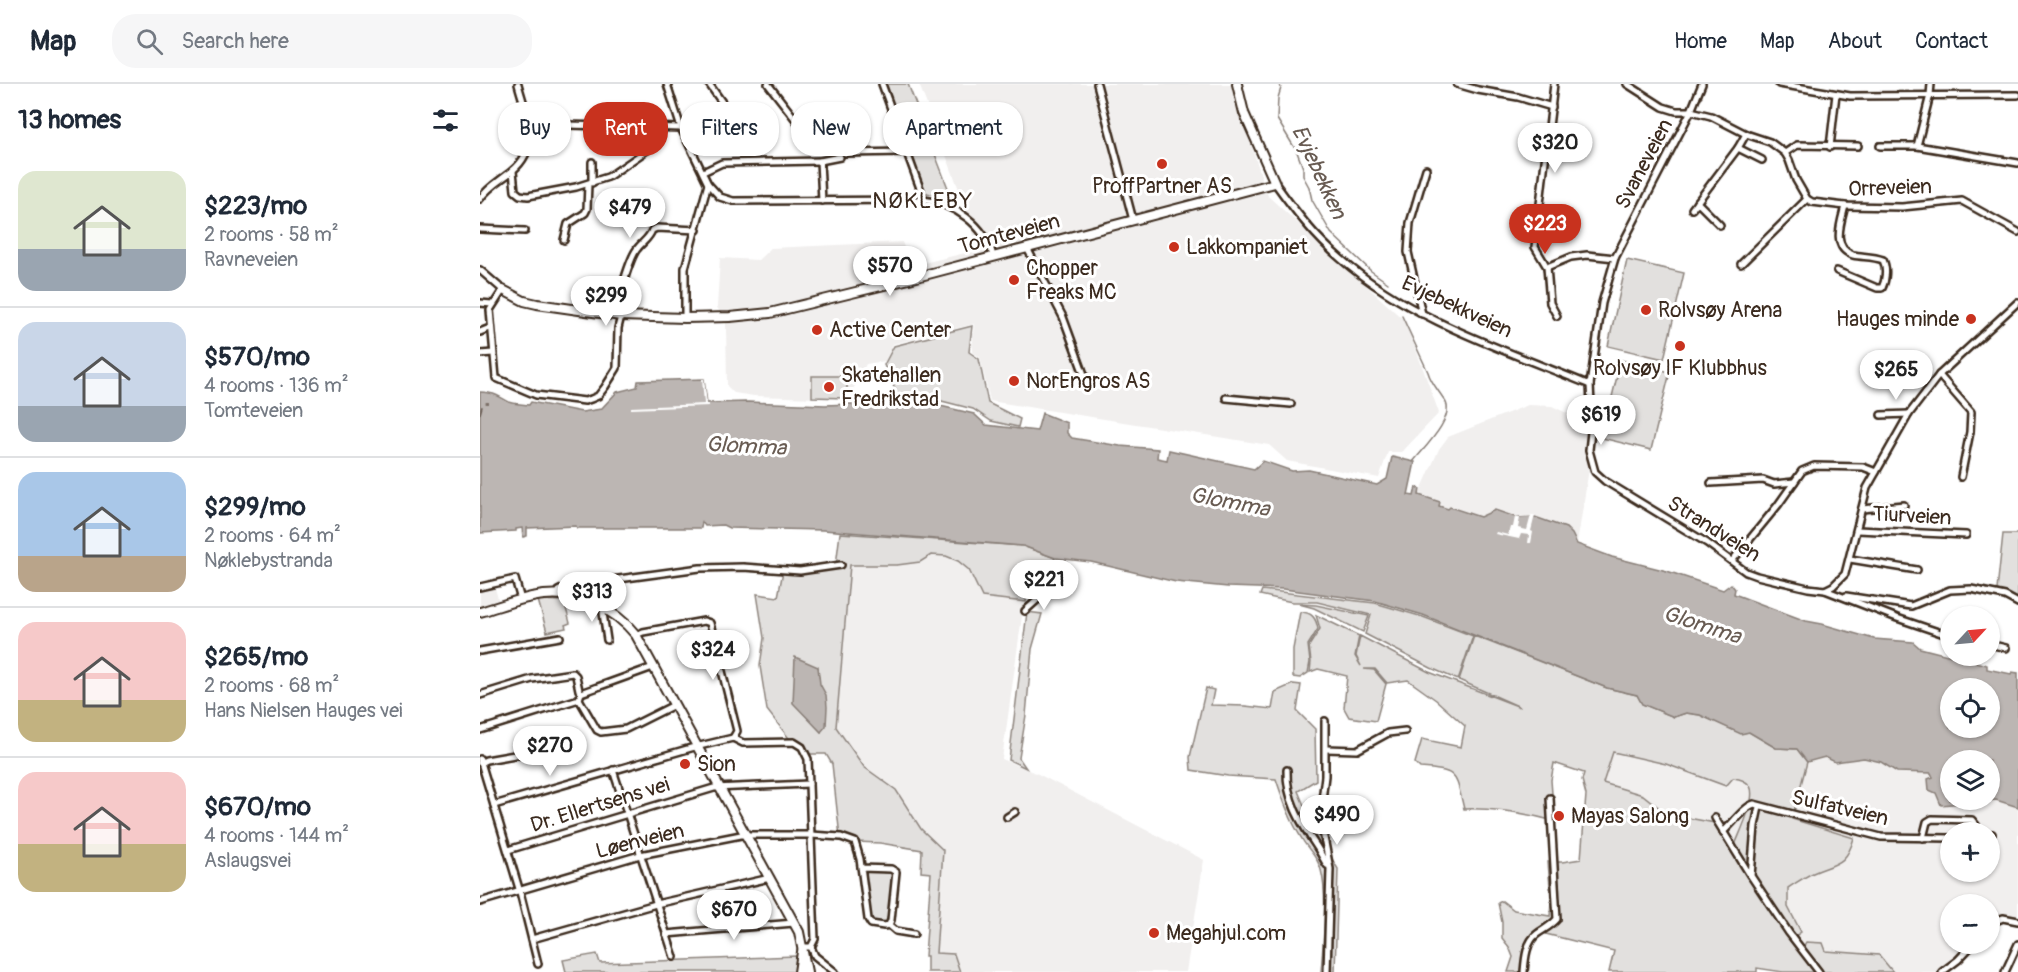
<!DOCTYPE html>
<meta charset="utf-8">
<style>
body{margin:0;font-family:Pangolin,sans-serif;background:#f6f6f7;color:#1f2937;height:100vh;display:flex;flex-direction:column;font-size:22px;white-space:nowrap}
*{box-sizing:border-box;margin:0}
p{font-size:20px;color:#747a83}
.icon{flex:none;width:33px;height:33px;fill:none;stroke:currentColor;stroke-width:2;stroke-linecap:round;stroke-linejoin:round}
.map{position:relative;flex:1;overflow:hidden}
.drawer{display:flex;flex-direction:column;background:#fff;width:480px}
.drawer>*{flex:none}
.hud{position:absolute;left:18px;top:18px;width:570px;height:54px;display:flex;gap:12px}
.needle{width:39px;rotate:64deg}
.controls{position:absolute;left:1460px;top:522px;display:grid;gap:12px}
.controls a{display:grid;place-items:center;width:60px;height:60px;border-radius:50%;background:#fff;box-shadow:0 2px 4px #0004;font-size:30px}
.price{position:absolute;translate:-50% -51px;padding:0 14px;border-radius:21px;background:#fff;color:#222;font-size:20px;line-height:39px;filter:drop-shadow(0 2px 3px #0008)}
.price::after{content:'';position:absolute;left:50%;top:36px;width:18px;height:14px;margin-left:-9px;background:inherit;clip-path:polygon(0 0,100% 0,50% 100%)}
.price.on{background:#c8321e;color:#fff}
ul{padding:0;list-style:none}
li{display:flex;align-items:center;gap:18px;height:150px;padding:0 18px}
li+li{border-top:2px solid #e0e1e3}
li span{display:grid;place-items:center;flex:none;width:168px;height:120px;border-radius:18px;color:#555}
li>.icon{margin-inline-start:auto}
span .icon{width:72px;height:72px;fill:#fffc;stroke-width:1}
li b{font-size:26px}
h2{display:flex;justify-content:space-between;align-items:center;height:72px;padding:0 18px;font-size:26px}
.tag{padding:0 21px;border-radius:24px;background:#fff;box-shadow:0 2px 4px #0004;font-size:21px;line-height:54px}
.tag.on{background:#c8321e;color:#fff}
header{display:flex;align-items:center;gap:36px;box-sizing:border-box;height:84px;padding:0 30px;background:#fff;border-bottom:2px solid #e0e1e3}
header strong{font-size:28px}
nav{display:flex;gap:33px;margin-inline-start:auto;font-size:21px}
.search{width:420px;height:54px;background:#f6f6f7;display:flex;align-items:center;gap:15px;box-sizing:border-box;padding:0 21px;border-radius:24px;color:#747a83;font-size:22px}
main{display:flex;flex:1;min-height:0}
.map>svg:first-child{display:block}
.built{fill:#f1efee;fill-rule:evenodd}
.green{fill:#e2e0de;stroke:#8e857e;stroke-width:1.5;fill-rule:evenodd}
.water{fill:#bcb6b3;stroke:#887e77;stroke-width:1.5;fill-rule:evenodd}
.pier{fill:#fff}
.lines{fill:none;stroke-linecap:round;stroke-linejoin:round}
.stream{stroke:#887e77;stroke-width:1.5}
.ferry{stroke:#685b52;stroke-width:1.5;stroke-dasharray:8 6;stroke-linecap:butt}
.street-casing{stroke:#3b2a1e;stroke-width:10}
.secondary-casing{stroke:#3b2a1e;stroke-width:12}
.street{stroke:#fff;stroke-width:5}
.secondary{stroke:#fff;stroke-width:8}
.poi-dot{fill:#c8321e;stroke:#fff;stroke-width:2}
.labels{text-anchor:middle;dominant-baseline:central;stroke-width:6;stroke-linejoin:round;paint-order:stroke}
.street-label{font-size:21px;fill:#3b2a1e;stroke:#fff}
.poi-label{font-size:21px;fill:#3b2a1e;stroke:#fff;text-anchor:start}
.water-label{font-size:22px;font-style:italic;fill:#685b52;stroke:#fff}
.neighbourhood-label{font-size:22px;letter-spacing:1.5px;fill:#3b2a1e;stroke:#fff}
</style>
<header>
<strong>Map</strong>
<div class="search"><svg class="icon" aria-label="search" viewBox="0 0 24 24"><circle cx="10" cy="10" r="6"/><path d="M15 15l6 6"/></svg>Search here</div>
<nav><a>Home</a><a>Map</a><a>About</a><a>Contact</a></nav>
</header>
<main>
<section class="drawer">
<h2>13 homes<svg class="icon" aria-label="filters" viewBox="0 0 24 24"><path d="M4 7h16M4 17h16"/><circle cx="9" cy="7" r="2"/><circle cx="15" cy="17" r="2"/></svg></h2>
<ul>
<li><span style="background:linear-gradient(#dfe7d0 65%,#9aa5b1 0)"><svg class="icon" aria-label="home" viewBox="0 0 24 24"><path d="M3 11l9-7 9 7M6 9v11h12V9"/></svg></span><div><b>$223/mo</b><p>2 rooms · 58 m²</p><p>Ravneveien</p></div></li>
<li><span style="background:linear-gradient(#c9d6e8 70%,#9aa5b1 0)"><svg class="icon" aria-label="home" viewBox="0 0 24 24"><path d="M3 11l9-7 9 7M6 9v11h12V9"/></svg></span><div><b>$570/mo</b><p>4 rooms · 136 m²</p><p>Tomteveien</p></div></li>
<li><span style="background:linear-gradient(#a9c7e8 70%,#b9a48a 0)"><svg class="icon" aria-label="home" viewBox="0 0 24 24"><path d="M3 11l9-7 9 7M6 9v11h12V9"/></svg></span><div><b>$299/mo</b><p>2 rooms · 64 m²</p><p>Nøklebystranda</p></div></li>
<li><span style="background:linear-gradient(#f6c9c9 65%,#c2b280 0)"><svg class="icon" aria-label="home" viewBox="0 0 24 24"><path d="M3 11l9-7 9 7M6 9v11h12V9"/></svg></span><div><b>$265/mo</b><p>2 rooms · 68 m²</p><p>Hans Nielsen Hauges vei</p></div></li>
<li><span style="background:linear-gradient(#f6c9c9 60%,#c2b280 0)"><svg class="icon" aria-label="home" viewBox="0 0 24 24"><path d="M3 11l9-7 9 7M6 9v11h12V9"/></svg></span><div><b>$670/mo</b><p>4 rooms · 144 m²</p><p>Aslaugsvei</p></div></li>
</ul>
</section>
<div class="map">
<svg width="1538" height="888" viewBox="0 0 1538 888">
<rect width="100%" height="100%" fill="#fff"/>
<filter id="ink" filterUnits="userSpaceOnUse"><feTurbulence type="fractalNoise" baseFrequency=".0167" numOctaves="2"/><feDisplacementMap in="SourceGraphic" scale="12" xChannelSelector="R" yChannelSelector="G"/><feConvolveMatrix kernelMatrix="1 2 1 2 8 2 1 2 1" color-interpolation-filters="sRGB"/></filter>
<g filter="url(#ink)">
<g class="built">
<polygon points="439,0 751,0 788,112 926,238 959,329 922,368 908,368 899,394 807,377 789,361 510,317 500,273 492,268 494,240 413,260 405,277 386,280 368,315 274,312 254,309 247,302 246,239 237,223 240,174 278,176 291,164 422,158 431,182 498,166 486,124"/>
<polygon points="1048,321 1072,322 1108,339 1106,366 1109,385 1097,460 1092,450 1049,435 1038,434 1015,426 1000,433 970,423 968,425 959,422 939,411 959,365 968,353"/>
<polygon points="451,471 466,472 478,477 489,486 502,513 544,518 522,675 558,690 724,776 706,888 480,888 474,871 456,869 462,766 441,745 416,706 384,683 356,643 370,480 417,481 440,478"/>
<polygon points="14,501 19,518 0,523 0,504"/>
<polygon points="1133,668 1186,680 1246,702 1253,694 1264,697 1271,703 1272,715 1255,762 1235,739 1187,730 1163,711 1122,699"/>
<path d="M 1345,673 L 1356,678 L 1384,674 L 1401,678 L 1417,688 L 1451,689 L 1461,721 L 1516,716 L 1538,723 L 1538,839 L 1523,837 L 1509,848 L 1509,820 L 1470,820 L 1470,860 L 1498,860 L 1476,883 L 1467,888 L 1413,888 L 1399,871 L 1322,865 L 1313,853 L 1321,848 L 1308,823 L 1308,804 L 1330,790 L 1359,779 L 1374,754 L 1359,748 L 1312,735 L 1327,678 ZM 1470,748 L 1509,748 L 1509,788 L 1470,788 Z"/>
</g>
<g class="green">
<polygon points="402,0 428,0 473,117 441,107"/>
<polygon points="1147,176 1204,189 1184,275 1128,262"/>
<polygon points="492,242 489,268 499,275 508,319 540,335 538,343 511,337 493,325 446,313 418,312 404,281 414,262"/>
<polygon points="1141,276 1190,288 1171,366 1122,354"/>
<polygon points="332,292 367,292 367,314 332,313"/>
<path d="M 360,449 L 543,462 L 575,474 L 572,480 L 549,486 L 546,518 L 502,513 L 489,486 L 478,477 L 466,472 L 451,471 L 440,478 L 417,481 L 370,481 L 356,643 L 384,683 L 416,706 L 441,745 L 463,766 L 456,869 L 474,870 L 480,888 L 447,888 L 447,872 L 445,872 L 451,789 L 441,788 L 442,766 L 400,759 L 376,758 L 360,753 L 352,680 L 346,670 L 328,670 L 322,663 L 308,653 L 287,626 L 280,582 L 284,554 L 277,510 L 298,513 L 303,487 L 356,481 ZM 338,583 L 341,648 L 313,618 Z"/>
<polygon points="1523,450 1538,450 1538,515 1517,506"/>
<polygon points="782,506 895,519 943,533 993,552 978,596 951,584 885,550 891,531 837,518 812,518 780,511"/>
<polygon points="58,516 84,517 90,539 85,541 86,544 67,548"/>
<polygon points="819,520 836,521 889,532 883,548 834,524"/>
<polygon points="547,528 562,530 552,565 546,631 539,674 546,684 529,676"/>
<path d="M 820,528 C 832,528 836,534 838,545 L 828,561 L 830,578 L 828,589 L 820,594 L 813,593 L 813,565 Z"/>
<path d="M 836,531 L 879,552 L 875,572 L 881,582 L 876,572 L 880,552 L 949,588 L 1040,623 L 979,596 L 994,552 L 1127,604 L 1157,611 L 1162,620 L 1194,633 L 1206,629 L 1220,631 L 1261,649 L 1269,648 L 1296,664 L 1317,665 L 1327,678 L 1312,735 L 1374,754 C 1366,782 1356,779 1333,789 C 1324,793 1316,799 1308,804 L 1308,823 L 1321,848 L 1314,853 L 1322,865 L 1326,858 L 1343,859 L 1346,867 L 1399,871 L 1413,888 L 1303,888 L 1277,884 L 1277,888 L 1129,888 L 1134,867 L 1066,850 L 1064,845 C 1044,862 1043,863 1040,888 L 1028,888 L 1033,873 L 1029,863 L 1022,854 L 1022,838 L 1018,819 L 1022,817 L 1034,826 L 1070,832 L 1071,816 L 1068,778 L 1082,778 L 1101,775 L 1106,711 L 1102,696 L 1104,689 L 1074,679 L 1071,696 L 1074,737 C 1045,729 1014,724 984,725 C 975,689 979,687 940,684 L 935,679 L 942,655 L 981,663 L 985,642 L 956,616 L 928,596 L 907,599 L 895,585 L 884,585 L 894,586 L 906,600 L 896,637 L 869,633 L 864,624 L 867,592 L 838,585 L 830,588 L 831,578 L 829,562 L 840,545 ZM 1133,668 L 1186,680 L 1246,702 L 1253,694 C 1259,695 1266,696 1270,702 C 1277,714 1260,748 1255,761 L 1235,739 L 1187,730 L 1163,711 L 1123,699 Z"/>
<path d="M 813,600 L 821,601 L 817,627 L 835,645 L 836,696 L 818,707 L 834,745 L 858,785 L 855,888 L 841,888 C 843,861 848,811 841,786 C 838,773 828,766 822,755 C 810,736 803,716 796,695 L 748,692 L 711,686 L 710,673 L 726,604 L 734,606 L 731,621 L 765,622 L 792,625 L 795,608 Z"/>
<polygon points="389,785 410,787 414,792 409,835 405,839 396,839 390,835 384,789"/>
<polygon points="117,870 120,879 316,872 315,888 86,888 83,876"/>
</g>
<g class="water">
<path d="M 224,295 L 227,319 L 268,318 L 345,321 L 398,319 L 431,315 L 494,330 L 506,341 L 557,347 L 562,329 L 587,339 L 587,349 L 592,354 L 640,362 L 678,365 L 677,374 L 687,376 L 689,366 L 774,385 L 783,377 L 812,387 L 829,386 L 897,401 L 907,395 L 912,373 L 935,378 L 928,411 L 934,412 L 936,403 L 940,405 L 939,411 L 960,418 L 959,422 L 968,425 L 970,423 L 1000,433 L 1015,426 L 1038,434 L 1055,433 L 1086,444 L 1092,450 L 1097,460 L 1132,473 L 1187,487 L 1243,506 L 1251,500 L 1255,505 L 1254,510 L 1326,537 L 1342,540 L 1394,555 L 1433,558 L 1440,564 L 1507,581 L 1507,585 L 1531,590 L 1532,588 L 1538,589 L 1538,723 L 1516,716 L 1461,721 L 1456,709 L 1449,706 L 1448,695 L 1453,693 L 1451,689 L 1417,688 L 1401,678 L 1384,674 L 1355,678 L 1345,673 L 1327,678 L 1317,665 L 1296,664 L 1269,648 L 1261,650 L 1220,631 L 1206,629 L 1194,633 L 1162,620 L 1157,611 L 1127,604 L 943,531 L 895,517 L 803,505 L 748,503 L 696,498 L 611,478 L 575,474 L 543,462 L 343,446 L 249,444 L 243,441 L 225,442 L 222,438 L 221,444 L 97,444 L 96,442 L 47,444 L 47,452 L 43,453 L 42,444 L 36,445 L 36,447 L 0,449 L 0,308 C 15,309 16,311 29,318 C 34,320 43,320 49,321 L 51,318 L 102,328 L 121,325 L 137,308 L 157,303 L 158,297 ZM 1470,604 L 1509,604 L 1509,644 L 1470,644 ZM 1470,676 L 1509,676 L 1509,716 L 1470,716 Z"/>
<polygon points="315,573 338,583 340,600 346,611 347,623 346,642 341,648 313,619"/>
</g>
<g class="pier">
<polygon points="222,295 224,295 227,320 229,320 229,322 151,325 151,323 224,320"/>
<polygon points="1051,431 1055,431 1051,447 1053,448 1051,459 1048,459 1049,451 1041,450 1039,455 1015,450 1016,448 1028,451 1030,443 1033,443 1035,433 1040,434 1038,444 1047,446"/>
</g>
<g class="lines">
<g class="stream">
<polyline points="799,0 801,4 798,14 797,35 817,68 823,84 823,92 829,103 832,116 851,149 891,187 908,199"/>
<path d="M 922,232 L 948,288 C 951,299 959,307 965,317 C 976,333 943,365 933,378"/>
</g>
<polyline class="ferry" points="0,330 3,319 9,319"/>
<defs>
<g id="street">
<polyline points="187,0 201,44 228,100 205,184 205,234"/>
<polyline points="229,0 263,48"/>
<polyline points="288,0 323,45"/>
<polyline points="402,0 441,107 443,116"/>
<polyline points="617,0 653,136"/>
<polyline points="977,0 998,6 1038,13 1072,23"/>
<polyline points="1147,0 1183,23 1196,27 1211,27 1231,32 1266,50 1290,58 1305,69 1309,76 1316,96 1327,115 1332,118 1365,122 1422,123 1482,117 1538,148"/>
<polyline points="1222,0 1211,27 1135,174 1122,219 1110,301 1112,339 1109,366 1115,388 1125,397 1227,459 1266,488 1277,492 1328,504 1345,506 1417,534 1470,552"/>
<polyline points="1299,0 1370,12 1538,11"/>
<polyline points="50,40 201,44"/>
<polyline points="1400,62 1437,62 1538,79"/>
<polyline points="1437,62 1450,11 1451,0"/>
<polyline points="1350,63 1356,10"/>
<polyline points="1258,64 1282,76"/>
<polyline points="365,69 427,68"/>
<polyline points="1305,69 1317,61 1378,62"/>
<polyline points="33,87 35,107 40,111 48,112 96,103 128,93 176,60 177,42"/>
<polyline points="223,88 242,79 340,77"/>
<polyline points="112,99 112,78"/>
<path d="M 795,99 C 815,127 835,153 861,175 C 932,237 1025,266 1110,301"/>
<path d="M 228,100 L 240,113 L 253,117 L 443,116 C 474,119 505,141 513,172"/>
<path d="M 0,115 C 9,102 20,97 32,87 C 62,63 46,30 38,0"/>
<polyline points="342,117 340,77 360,73"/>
<polyline points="1217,118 1240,141"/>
<polyline points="1212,125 1258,64 1266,50"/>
<polyline points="0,145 45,147"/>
<polyline points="84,156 88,140 105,129 107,125 108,100"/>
<polyline points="547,164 583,233 605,293"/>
<polyline points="1261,180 1327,115"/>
<polyline points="1067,183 1055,163 1074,0"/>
<polyline points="0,186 23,206 10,226 16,294 56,311 105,317 111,315 118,312 125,303 137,284 138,244 141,232"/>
<path d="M 1357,187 L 1397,204 L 1402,204 C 1406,196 1407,184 1403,176 C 1393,172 1383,173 1373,171 C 1351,164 1361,138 1365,122"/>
<polyline points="0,219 12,220"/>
<polyline points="942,230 928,168 930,139 946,85"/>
<path d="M 135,231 C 138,217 149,175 157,165 C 162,158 169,155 172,146 L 177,144 L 217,146"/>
<polyline points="1077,232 1070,219 1067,183 1091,173 1107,171 1135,174"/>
<polyline points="0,248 10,244"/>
<polyline points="0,270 13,269"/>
<polyline points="1459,291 1491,328 1490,348 1481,393"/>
<polyline points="746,314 811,320"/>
<polyline points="1401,331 1429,330"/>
<polyline points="1231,399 1283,396 1294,400 1314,398"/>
<polyline points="1382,425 1424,421"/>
<polyline points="1377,446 1486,451"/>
<polyline points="1370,475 1437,486"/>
<polyline points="1252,477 1298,421 1322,387 1334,382 1383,383 1396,388"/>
<polyline points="0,503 35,495 41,516"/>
<polyline points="1345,506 1353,502 1365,490 1387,404 1429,330 1459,291 1538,218"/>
<polyline points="77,511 78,507 82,505 124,497 220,484 263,483 320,487 361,481"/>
<polyline points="1366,512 1431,522 1470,506 1491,505 1525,512 1538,519"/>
<polyline points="125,524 123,529 127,556"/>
<polyline points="545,527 567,507"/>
<polyline points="156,551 163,548 224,537 230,539 257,647 253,654"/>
<polyline points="1509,560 1526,564"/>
<polyline points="0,567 80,553"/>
<polyline points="210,576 268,561"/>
<polyline points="101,609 173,583"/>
<polyline points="0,611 52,595 93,589 96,592 99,606 101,609 99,615 117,646 121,648 146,645 194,621"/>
<polyline points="845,637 845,692 840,732 850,785 847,888"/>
<polyline points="0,646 99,615"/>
<polyline points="253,654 263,659 314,658 322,663 328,675 335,855 331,863 323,863"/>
<polyline points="846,665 877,666 908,649 925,647"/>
<polyline points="0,675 40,808 58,880"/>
<polyline points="0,679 6,676 75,664"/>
<polyline points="133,686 194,873"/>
<path d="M 807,686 C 806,717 822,740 838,765 C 841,770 844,776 847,781"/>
<polyline points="14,721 211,664 253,654"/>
<polyline points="1279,723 1275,742 1271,792 1309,849 1339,888"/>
<polyline points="527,733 535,728"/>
<polyline points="1235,734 1270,791"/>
<path d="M 1243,748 C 1252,740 1264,723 1274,720 L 1401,753 L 1470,754"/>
<polyline points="1509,750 1512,750"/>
<polyline points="1443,754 1447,738 1452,735 1492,736 1496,741 1498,748"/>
<polyline points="28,766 234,704 329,700"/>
<polyline points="0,818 160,771 261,751 331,751 361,753 375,758 380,775 388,835 391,840 404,842 409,841 411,836 416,788 411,785 381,784"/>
<polyline points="1509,840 1523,834 1538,837"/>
<polyline points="409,841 416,847 434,850"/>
<polyline points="186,850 314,839"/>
<polyline points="52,855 176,820 290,794"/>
<polyline points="331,863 335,872 355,888"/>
<path d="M 1044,888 C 1045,876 1046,858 1057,850 C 1064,845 1071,842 1077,835 L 1070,714"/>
<polyline points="1462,888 1478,876 1493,860"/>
<polyline points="1525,888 1538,860"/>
</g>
<g id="secondary">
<polyline points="23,206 44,217 57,220 141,232 205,234 250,233 290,229 429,195 795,99 764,29 757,0"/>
<path d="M 0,528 C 21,522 43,513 64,511 C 99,507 135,525 156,551 L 319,848 L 327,888"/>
<polyline points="319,888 322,868"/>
</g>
</defs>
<use href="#street" class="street-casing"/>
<use href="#secondary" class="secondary-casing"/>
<use href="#street" class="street"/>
<use href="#secondary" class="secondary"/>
</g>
</g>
<g class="poi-dot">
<circle cx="682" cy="80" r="6"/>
<circle cx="694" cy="163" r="6"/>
<circle cx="534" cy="196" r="6"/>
<circle cx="1166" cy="226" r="6"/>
<circle cx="1491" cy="235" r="6"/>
<circle cx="337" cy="246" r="6"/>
<circle cx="1200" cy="262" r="6"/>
<circle cx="534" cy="297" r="6"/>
<circle cx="349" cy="303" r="6"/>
<circle cx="205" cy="680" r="6"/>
<circle cx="1079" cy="732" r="6"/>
<circle cx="674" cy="849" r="6"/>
</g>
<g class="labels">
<g class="street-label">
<text transform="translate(1164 80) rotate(-62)">Svaneveien</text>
<text transform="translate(1410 104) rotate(-2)">Orreveien</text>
<text transform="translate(529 150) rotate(-15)">Tomteveien</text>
<text transform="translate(977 223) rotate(25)">Evjebekkveien</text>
<text transform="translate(1432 432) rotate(3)">Tiurveien</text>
<text transform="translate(1234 445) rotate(32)">Strandveien</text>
<text transform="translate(120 721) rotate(-17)">Dr. Ellertsens vei</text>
<text transform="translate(1360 724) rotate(13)">Sulfatveien</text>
<text transform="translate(160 757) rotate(-14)">Løenveien</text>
</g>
<g class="poi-label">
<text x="682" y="102" text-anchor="middle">ProffPartner AS</text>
<text x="706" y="163">Lakkompaniet</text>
<text x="546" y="184">Chopper<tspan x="546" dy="24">Freaks MC</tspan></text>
<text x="1178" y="226">Rolvsøy Arena</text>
<text x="1479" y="235" text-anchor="end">Hauges minde</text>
<text x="349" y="246">Active Center</text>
<text x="1200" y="284" text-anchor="middle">Rolvsøy IF Klubbhus</text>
<text x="361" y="291">Skatehallen<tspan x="361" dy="24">Fredrikstad</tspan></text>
<text x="546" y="297">NorEngros AS</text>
<text x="217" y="680">Sion</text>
<text x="1091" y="732">Mayas Salong</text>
<text x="686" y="849">Megahjul.com</text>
</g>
<g class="water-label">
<text transform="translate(839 88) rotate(65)">Evjebekken</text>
<text transform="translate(266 362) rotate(3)">Glomma</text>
<text transform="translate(750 418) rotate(11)">Glomma</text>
<text transform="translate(1222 541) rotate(18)">Glomma</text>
</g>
<g class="neighbourhood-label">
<text x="443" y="117">NØKLEBY</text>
</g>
</g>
</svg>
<div class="controls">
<a><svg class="needle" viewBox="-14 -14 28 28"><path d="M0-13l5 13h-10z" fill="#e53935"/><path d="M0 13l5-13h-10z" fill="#747a83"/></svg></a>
<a><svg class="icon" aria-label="locate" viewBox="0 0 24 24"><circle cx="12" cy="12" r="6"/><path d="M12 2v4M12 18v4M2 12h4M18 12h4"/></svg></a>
<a><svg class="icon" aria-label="layers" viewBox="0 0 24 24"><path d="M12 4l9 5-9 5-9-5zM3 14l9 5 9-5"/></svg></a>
<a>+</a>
<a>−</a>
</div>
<b class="price" style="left:1075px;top:90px">$320</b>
<b class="price" style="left:150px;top:155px">$479</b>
<b class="price on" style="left:1065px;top:171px">$223</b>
<b class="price" style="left:410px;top:213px">$570</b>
<b class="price" style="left:126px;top:243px">$299</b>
<b class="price" style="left:1416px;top:317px">$265</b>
<b class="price" style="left:1121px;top:362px">$619</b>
<b class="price" style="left:564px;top:527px">$221</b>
<b class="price" style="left:112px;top:539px">$313</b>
<b class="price" style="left:233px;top:597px">$324</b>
<b class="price" style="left:70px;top:693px">$270</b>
<b class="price" style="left:857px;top:762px">$490</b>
<b class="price" style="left:254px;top:857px">$670</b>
<div class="hud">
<a class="tag">Buy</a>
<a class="tag on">Rent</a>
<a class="tag">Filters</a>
<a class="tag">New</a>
<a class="tag">Apartment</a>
</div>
</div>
</main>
